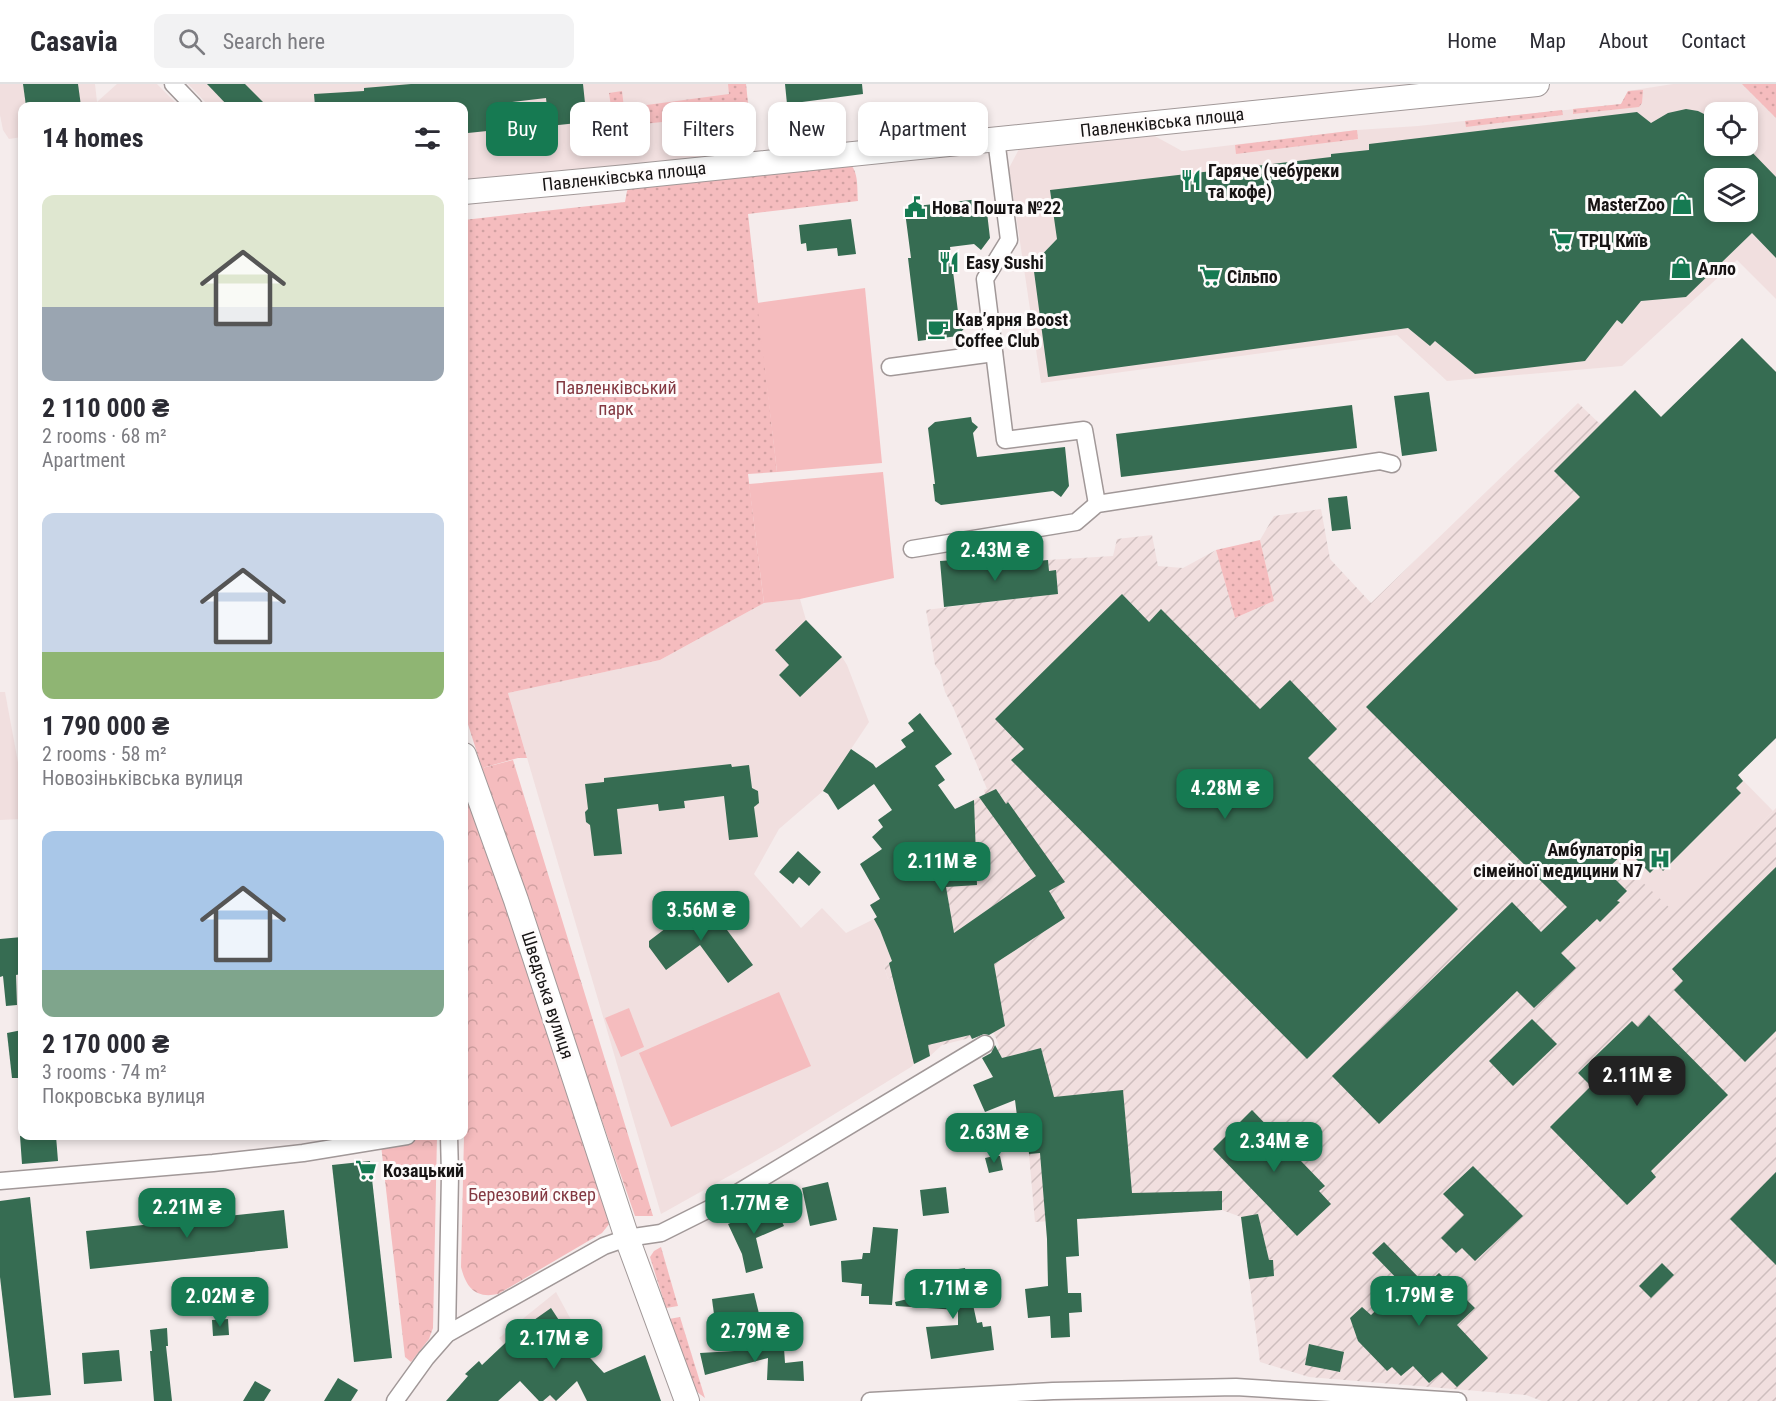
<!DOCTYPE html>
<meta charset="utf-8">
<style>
body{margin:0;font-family:"Roboto Condensed",sans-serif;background:#f2f2f3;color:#2b2b33;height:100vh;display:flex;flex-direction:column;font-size:22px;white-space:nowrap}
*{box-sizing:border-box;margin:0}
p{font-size:20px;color:#7c7c81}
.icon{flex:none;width:33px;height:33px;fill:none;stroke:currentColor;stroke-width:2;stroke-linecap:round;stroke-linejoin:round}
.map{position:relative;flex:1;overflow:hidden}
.details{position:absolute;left:18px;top:18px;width:450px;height:1038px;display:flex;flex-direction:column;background:#fff;border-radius:12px;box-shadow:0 3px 9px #0003}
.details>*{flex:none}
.hud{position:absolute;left:486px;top:18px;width:570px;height:54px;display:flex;gap:12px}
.fabs{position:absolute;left:1704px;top:18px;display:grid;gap:12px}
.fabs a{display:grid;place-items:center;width:54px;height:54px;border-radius:12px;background:#fff;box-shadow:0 3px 9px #0003;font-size:30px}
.price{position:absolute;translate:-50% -51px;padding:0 14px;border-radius:12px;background:#167a52;color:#fff;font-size:20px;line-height:39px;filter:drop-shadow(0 2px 3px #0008)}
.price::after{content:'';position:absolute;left:50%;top:36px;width:18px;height:14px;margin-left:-9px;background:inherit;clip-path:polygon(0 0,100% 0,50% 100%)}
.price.selected{background:#222;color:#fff}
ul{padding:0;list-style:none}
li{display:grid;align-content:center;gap:12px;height:318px;padding:0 24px}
li span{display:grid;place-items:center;height:186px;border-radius:12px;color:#555}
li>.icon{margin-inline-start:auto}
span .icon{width:108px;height:108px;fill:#fffc;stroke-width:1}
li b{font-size:26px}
h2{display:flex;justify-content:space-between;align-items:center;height:72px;padding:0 24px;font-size:26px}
.pill{padding:0 21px;border-radius:12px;background:#fff;box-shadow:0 3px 9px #0003;font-size:21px;line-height:54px}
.pill.selected{background:#167a52;color:#fff}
header{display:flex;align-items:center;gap:36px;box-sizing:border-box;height:84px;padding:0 30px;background:#fff;border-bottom:2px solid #e1e1e2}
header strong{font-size:28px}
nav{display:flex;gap:33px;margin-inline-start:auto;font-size:21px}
.search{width:420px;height:54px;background:#f2f2f3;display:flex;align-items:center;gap:15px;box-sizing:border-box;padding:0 21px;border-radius:12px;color:#7c7c81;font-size:22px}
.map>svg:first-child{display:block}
.built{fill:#f1dfdf;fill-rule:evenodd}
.industrial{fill:url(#industrial-furrows)}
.grass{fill:url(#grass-dots)}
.forest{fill:url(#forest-crowns)}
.garden{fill:#f5bcbe}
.building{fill:#366c52;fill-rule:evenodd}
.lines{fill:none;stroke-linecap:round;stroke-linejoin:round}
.street-casing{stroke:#a19898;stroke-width:19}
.secondary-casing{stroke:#a19898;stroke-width:26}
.street{stroke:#fff;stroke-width:16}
.secondary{stroke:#fff;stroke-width:24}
.labels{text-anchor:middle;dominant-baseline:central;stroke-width:6;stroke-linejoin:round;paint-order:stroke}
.street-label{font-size:18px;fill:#171414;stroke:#fefbfb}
.poi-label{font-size:18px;font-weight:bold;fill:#171414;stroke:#fefbfb;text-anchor:start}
.park-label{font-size:18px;fill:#833841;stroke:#fefbfb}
</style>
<header>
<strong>Casavia</strong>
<div class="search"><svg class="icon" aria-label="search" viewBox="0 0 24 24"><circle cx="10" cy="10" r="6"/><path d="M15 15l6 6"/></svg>Search here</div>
<nav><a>Home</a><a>Map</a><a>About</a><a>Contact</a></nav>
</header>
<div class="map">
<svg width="1776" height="1317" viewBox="0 0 1776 1317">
<defs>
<pattern id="industrial-furrows" width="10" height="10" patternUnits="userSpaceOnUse" patternTransform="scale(1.5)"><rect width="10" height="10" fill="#f1dfdf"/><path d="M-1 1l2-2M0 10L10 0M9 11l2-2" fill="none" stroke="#cebebe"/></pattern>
<pattern id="grass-dots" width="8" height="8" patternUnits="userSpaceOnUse" patternTransform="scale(1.5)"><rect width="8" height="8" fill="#f5bcbe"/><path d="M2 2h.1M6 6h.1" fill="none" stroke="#d1a1a2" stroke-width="1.8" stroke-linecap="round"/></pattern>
<pattern id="forest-crowns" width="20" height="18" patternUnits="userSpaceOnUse" patternTransform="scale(1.5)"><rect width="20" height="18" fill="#f5bcbe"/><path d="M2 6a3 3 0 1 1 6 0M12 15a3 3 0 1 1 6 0" fill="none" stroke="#d1a1a2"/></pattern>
</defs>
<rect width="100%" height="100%" fill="#f5ecec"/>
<g class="built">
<polygon points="0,0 95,0 97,18 117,0 157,0 179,22 22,22 22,53 9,55 3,46 0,31"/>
<polygon points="188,0 746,0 752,68 464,97 464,22 209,22"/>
<path d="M 1673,0 L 1776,0 L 1776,215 L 1737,176 L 1622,282 L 1447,297 L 1397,251 L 1041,299 L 1009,84 L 1019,65 L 1153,51 L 1182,67 L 1357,46 L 1418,42 L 1621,20 L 1628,7 ZM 1714,28 L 1748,28 L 1748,62 L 1714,62 ZM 1714,94 L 1748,94 L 1748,128 L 1714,128 Z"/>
<polygon points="800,515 806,536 842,573 847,581 869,638 823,707 779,745 754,790 801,844 822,824 846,849 874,835 880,846 892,877 884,882 888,895 892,893 914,980 911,983 781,1063 661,1130 508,609 660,576 764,519"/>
<polygon points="0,608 5,608 22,700 22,735 0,736"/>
<polygon points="1721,674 1773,727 1672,827 1618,775"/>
<polygon points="556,1208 595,1280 556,1317 548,1317 546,1315 543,1317 539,1317 528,1305 535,1296 499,1254"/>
</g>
<polygon class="industrial" points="1742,254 1776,288 1776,654 1738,691 1721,674 1618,775 1672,826 1776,724 1776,1317 1542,1317 1526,1311 1309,1293 1260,1278 1241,1133 1222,1126 1035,1138 1029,1070 1039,1069 1022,1017 997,965 999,961 993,948 942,961 930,972 914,980 892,893 888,895 884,882 892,877 880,846 874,835 877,833 870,821 880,815 952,727 985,710 984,706 987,705 953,623 945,608 940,588 935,581 926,526 1051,510 1048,476 1113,472 1117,455 1152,451 1158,482 1183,484 1216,466 1235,534 1274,517 1260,456 1274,432 1321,425 1330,475 1371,519 1578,319 1600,340 1635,306 1661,333"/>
<g class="grass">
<polygon points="728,0 746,0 749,29 614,43 609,9 622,7 624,24 729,10"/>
<polygon points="1742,0 1776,0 1776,34"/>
<polygon points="1643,6 1642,19 1639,23 1573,30 1573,25 1621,20 1628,7"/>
<polygon points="1562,26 1563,31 1466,43 1465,37"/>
<polygon points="1357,46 1358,55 1236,70 1235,61"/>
<path d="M 849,79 C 859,87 857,105 858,117 L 748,130 L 777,388 L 748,390 L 764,519 L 660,576 L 508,609 L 527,674 L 518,674 L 482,684 L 464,628 L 464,136 L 625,118 L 627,107 L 630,102 Z"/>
<polygon points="1260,456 1274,517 1235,534 1216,466"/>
<polygon points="661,1163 678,1222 666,1224 650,1173 654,1167"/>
<polygon points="680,1233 705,1314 696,1307 669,1235"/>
</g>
<g class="forest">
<polygon points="513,676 653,1132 635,1132 553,895 523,801 482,684"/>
<path d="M 466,714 L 469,716 L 473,723 L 610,1139 L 602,1149 L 498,1210 C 475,1215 466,1203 461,1183 L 464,1052 L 464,716 Z"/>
<polygon points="380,1052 437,1052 433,1244 429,1255 411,1278 405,1273"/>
</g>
<g class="garden">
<polygon points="865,204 882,379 777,388 757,219"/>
<polygon points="883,388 894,494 800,515 764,519 749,400"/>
<polygon points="779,908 811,982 671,1043 639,969"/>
<polygon points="629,924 644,963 621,973 605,934"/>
</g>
<g class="building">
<polygon points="23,0 78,0 81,22 26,22"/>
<polygon points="207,0 245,0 267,22 228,22"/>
<polygon points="411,0 583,0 587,38 549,42 546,14 503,19 506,45 468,49 465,22 315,22 314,10 364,7 364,4"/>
<polygon points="785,0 862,0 863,10 787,20"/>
<path d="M 1686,25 L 1698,27 L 1714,35 L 1714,62 L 1746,62 L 1776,93 L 1776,174 L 1752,149 L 1686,213 L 1641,217 L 1622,240 L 1617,236 L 1585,277 L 1475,290 L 1435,257 L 1430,262 L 1408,244 L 1048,293 L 1033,180 L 1057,155 L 1050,106 L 1331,73 L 1331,70 L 1369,66 L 1369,60 L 1637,28 L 1651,39 L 1668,29 ZM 1714,94 L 1748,94 L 1748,128 L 1714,128 Z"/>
<polygon points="980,115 986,120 990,154 981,166 974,160 950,163 959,236 966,242 958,252 918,257 908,174 911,174 905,128 907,127 907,123"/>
<polygon points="851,135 856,170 838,172 837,164 807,167 806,159 801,160 799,141"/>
<polygon points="1742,254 1776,288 1776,654 1738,691 1743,697 1736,704 1741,709 1663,787 1658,781 1650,789 1627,766 1606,786 1627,807 1617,817 1620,818 1600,838 1597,835 1561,869 1576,884 1534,924 1517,907 1379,1040 1332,992 1512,818 1541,848 1567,823 1366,623 1580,413 1554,387 1635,306 1661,333"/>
<polygon points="1429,308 1437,367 1402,372 1394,312"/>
<polygon points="1352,321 1357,364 1121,393 1116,350"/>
<polygon points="971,333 972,338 978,343 973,349 977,373 1065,363 1069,402 1061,413 1053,407 941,421 935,417 933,400 935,400 928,344 935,338"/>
<polygon points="1347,412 1351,445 1332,447 1328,414"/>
<polygon points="968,475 968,483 1048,476 1049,487 1056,486 1058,510 944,523 940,477"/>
<polygon points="1122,510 1149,538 1161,525 1260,625 1290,596 1337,645 1308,674 1458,825 1307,975 1011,676 1024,665 995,635"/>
<polygon points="806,536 842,573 800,613 779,591 789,581 775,566"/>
<polygon points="920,629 952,670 935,682 945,696 938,701 955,725 974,716 977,801 946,803 954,849 1036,792 979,713 996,705 1006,720 1008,718 1065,798 1049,807 1065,834 994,880 1005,942 989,951 984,950 972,955 970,951 928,961 930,972 914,980 889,879 892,877 880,846 874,835 877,833 870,821 880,815 860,780 882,765 872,753 883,743 878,736 892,726 874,700 838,726 828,710 823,707 851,665 873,680 876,684 906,663 901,656 914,647 908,639"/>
<polygon points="731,680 732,683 749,681 752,704 758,707 759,719 754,723 758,753 729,756 724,712 684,717 685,724 659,727 658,720 617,725 622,770 594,772 590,741 586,738 585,728 588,725 585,700 604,698 604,694"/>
<polygon points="798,767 821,788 809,802 799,793 793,800 779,788"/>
<polygon points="1776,783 1776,947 1745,978 1674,906 1683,897 1672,885"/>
<polygon points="704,815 753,881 728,899 700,861 666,886 649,863 649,857"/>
<polygon points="22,853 22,872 18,872 21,890 16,891 17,921 6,922 3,892 0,893 0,855"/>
<polygon points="1649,931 1728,1011 1651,1087 1656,1093 1627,1121 1550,1043 1591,1002 1578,989 1632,937 1638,943"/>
<polygon points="1532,935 1557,960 1513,1002 1489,977"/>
<polygon points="22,946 22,994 12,994 7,949"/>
<polygon points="995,961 1002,974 1041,964 1054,1013 1123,1006 1132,1109 1222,1107 1222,1126 1077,1135 1079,1172 1066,1173 1068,1209 1081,1209 1082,1228 1069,1229 1070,1253 1051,1254 1050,1232 1028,1234 1025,1205 1048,1202 1047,1155 1040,1069 1029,1070 1027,1047 1019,1048 1015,1016 985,1028 973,1001 993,993 982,974 991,969"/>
<polygon points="1252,1026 1325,1102 1319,1107 1331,1120 1297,1152 1213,1065"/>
<polygon points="20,1052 35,1052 36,1054 56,1052 58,1077 22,1080"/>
<polygon points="994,1072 1000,1072 1003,1086 989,1089 985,1074"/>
<polygon points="370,1077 392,1274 354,1278 332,1081"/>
<polygon points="1473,1082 1523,1132 1475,1177 1462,1164 1456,1169 1441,1154 1464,1131 1443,1110"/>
<polygon points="1776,1088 1776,1181 1730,1135"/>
<polygon points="828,1098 837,1136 810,1142 802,1104"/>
<polygon points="946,1103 949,1129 923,1132 920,1106"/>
<polygon points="30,1113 51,1311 14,1314 0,1193 0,1117"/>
<polygon points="774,1121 784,1142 756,1154 763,1184 746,1189 742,1170 728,1140"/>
<polygon points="284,1126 288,1164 90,1185 86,1147"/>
<polygon points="1258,1130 1269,1176 1273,1176 1274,1192 1249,1195 1241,1133"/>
<polygon points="873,1143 898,1145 892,1221 869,1220 869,1212 861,1212 862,1200 842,1198 841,1177 862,1175 863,1169 870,1169"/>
<polygon points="1384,1158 1426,1201 1439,1189 1475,1224 1457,1241 1488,1274 1457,1303 1442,1288 1429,1299 1413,1282 1401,1292 1392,1283 1387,1287 1358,1257 1350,1234 1362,1223 1371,1231 1403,1201 1372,1169"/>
<polygon points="1662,1179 1674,1191 1651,1214 1639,1202"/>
<polygon points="965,1184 977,1239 982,1238 983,1243 991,1242 994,1266 931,1275 926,1243 958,1241 958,1226 896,1222 895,1218 920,1212 918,1199 934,1197 936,1208 958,1203 958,1185"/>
<polygon points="754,1209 761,1238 716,1246 712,1215"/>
<polygon points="551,1224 568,1250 604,1289 645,1271 661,1317 587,1317 577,1297 556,1317 550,1311 543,1317 539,1317 520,1297 498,1317 446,1317 468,1292 465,1290 479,1277 482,1281 517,1248"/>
<polygon points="228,1235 229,1251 213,1252 212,1236"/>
<polygon points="167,1244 168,1262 166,1262 172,1317 154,1317 150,1267 152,1267 150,1246"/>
<polygon points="1309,1260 1344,1268 1340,1288 1305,1281"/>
<polygon points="784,1264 785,1279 803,1277 804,1297 767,1296 768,1274 705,1291 700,1269"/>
<polygon points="119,1266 122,1297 84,1300 82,1269"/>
<polygon points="338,1294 358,1306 351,1317 324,1317"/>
<polygon points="255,1297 271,1306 264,1317 243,1317"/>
</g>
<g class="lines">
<defs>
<g id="street">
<polyline points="173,0 194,22"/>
<polyline points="996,55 1009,156 985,195 1005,356 1084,346 1097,420"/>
<polyline points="890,283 994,269"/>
<polyline points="912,465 1076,438 1097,420 1380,377 1392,380"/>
<polyline points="0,1097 213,1079 303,1069 407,1052"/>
<polyline points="447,1250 450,1090 449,1052"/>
<polyline points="395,1317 426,1274 447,1250 604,1162 627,1154 661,1149 719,1120 985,960"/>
<polyline points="870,1317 1053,1307 1236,1303 1458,1317"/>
</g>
<g id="secondary">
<polyline points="464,108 627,93 1537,0"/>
<polyline points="464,671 516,816 627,1154 687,1317"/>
</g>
</defs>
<use href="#street" class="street-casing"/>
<use href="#secondary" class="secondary-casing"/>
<use href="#street" class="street"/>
<use href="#secondary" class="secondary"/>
</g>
<defs>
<symbol id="restaurant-bare" viewBox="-9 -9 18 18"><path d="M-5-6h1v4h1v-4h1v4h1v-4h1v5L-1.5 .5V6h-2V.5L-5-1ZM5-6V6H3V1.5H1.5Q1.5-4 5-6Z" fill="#167a52" stroke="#fefbfb" stroke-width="2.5" paint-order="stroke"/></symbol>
<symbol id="shop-bare" viewBox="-9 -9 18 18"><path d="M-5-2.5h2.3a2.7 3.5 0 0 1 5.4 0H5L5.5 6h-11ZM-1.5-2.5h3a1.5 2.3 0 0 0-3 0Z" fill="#167a52" stroke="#fefbfb" stroke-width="2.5" paint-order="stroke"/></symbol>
<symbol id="civic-bare" viewBox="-9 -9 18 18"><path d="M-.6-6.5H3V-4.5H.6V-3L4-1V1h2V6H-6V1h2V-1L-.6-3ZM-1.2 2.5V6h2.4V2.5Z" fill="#167a52" stroke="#fefbfb" stroke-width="2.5" paint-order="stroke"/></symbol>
<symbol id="supermarket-bare" viewBox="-9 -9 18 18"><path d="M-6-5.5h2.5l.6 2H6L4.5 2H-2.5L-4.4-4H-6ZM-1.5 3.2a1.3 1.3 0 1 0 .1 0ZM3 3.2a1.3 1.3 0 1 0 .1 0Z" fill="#167a52" stroke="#fefbfb" stroke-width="2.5" paint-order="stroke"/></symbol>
<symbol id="cafe-bare" viewBox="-9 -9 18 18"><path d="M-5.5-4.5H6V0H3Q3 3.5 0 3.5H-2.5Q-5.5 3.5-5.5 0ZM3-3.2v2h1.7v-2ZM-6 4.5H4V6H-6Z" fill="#167a52" stroke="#fefbfb" stroke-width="2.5" paint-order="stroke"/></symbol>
<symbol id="hospital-bare" viewBox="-9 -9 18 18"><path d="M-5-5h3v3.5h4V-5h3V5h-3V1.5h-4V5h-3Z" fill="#167a52" stroke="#fefbfb" stroke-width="2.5" paint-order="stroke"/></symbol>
</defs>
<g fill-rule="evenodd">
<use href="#restaurant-bare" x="1176" y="81" width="30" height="30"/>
<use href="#shop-bare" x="1667" y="105" width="30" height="30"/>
<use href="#civic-bare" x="900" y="108" width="30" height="30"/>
<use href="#supermarket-bare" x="1547" y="141" width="30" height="30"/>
<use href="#restaurant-bare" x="934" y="163" width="30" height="30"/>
<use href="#shop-bare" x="1666" y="169" width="30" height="30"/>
<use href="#supermarket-bare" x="1195" y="177" width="30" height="30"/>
<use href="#cafe-bare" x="923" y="230" width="30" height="30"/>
<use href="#hospital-bare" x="1645" y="760" width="30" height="30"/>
<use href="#supermarket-bare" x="351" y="1071" width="30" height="30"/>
</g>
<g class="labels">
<g class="street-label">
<text transform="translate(1162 38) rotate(-6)">Павленківська площа</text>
<text transform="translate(624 92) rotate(-6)">Павленківська площа</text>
<text transform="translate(548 911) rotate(72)">Шведська вулиця</text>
</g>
<g class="poi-label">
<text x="1208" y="86">Гаряче (чебуреки<tspan x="1208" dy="21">та кофе)</tspan></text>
<text x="1665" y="120" text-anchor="end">MasterZoo</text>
<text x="932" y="123">Нова Пошта №22</text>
<text x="1579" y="156">ТРЦ Київ</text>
<text x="966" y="178">Easy Sushi</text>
<text x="1698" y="184">Алло</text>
<text x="1227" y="192">Сільпо</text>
<text x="955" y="235">Кав’ярня Boost<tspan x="955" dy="21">Coffee Club</tspan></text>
<text x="1643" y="765" text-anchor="end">Амбулаторія<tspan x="1643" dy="21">сімейної медицини N7</tspan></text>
<text x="383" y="1086">Козацький</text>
</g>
<g class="park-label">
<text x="616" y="303">Павленківський<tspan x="616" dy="21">парк</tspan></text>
<text x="532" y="1110">Березовий сквер</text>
</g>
</g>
</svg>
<div class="fabs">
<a><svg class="icon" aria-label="locate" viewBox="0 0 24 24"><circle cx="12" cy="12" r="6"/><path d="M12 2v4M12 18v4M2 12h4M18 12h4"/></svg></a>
<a><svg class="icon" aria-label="layers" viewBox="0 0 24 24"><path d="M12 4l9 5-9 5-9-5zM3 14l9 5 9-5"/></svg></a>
</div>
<b class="price" style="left:995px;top:498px">2.43M ₴</b>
<b class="price" style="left:1225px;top:736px">4.28M ₴</b>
<b class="price" style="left:942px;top:809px">2.11M ₴</b>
<b class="price" style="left:701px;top:858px">3.56M ₴</b>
<b class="price selected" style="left:1637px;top:1023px">2.11M ₴</b>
<b class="price" style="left:994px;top:1080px">2.63M ₴</b>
<b class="price" style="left:1274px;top:1089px">2.34M ₴</b>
<b class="price" style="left:754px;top:1151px">1.77M ₴</b>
<b class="price" style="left:187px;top:1155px">2.21M ₴</b>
<b class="price" style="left:953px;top:1236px">1.71M ₴</b>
<b class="price" style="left:1419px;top:1243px">1.79M ₴</b>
<b class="price" style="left:220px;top:1244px">2.02M ₴</b>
<b class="price" style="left:755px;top:1279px">2.79M ₴</b>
<b class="price" style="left:554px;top:1286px">2.17M ₴</b>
<div class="hud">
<a class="pill selected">Buy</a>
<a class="pill">Rent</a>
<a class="pill">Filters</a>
<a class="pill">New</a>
<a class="pill">Apartment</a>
</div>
<section class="details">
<h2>14 homes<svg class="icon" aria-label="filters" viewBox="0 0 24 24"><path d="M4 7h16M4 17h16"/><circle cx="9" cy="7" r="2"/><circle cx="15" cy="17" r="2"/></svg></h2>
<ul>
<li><span style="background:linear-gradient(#dfe7d0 60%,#9aa5b1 0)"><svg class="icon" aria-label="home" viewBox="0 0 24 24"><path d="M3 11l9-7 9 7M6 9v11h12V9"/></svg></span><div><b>2 110 000 ₴</b><p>2 rooms · 68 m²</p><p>Apartment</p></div></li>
<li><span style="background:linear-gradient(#c9d6e8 75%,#8fb573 0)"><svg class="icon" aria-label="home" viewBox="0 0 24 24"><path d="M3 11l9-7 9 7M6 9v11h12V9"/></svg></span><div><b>1 790 000 ₴</b><p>2 rooms · 58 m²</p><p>Новозіньківська вулиця</p></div></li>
<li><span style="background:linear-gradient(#a9c7e8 75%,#7fa58c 0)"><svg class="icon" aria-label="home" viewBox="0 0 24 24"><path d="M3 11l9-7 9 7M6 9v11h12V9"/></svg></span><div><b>2 170 000 ₴</b><p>3 rooms · 74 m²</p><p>Покровська вулиця</p></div></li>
</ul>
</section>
</div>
